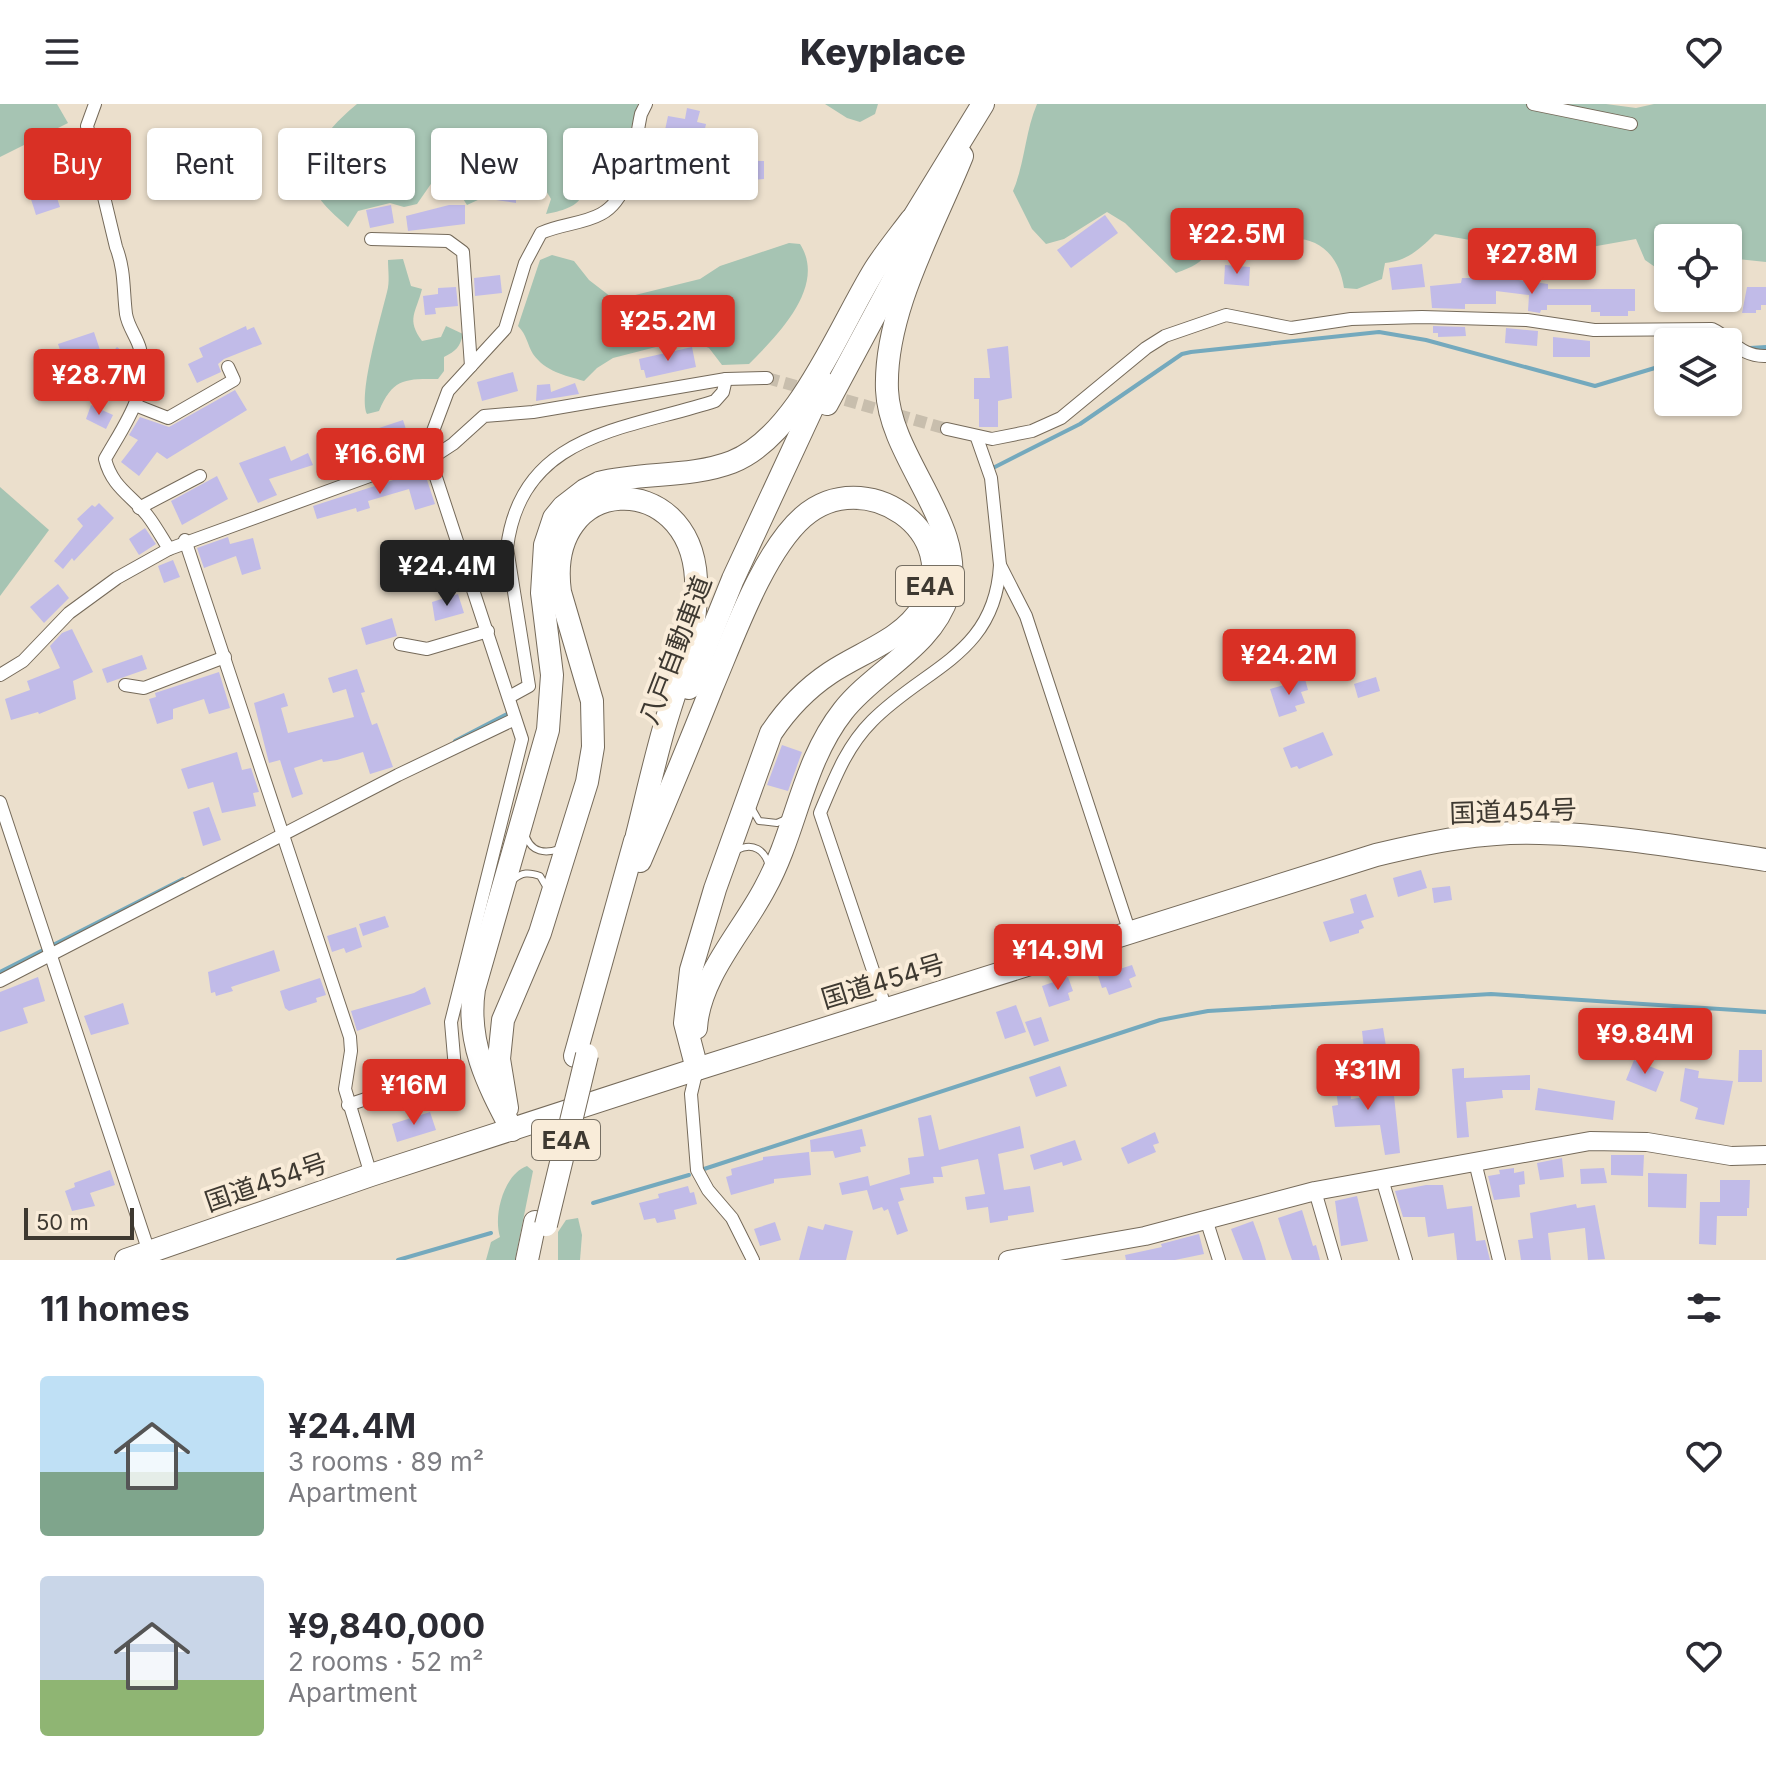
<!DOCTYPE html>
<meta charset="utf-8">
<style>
body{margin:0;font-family:Inter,"Noto Sans JP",sans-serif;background:#f2f2f3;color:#2b2b33;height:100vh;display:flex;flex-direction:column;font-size:30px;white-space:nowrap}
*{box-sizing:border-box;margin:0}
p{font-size:26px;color:#7c7c81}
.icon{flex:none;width:44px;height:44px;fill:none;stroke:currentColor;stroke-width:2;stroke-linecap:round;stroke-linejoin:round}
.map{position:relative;height:1156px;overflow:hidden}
.panel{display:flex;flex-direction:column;background:#fff;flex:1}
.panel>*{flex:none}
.guide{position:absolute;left:24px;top:24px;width:800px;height:72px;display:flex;gap:16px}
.tools{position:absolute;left:1654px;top:120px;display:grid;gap:16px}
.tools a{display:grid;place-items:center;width:88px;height:88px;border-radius:8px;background:#fff;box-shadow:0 2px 6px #0004;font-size:40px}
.scale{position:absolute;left:24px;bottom:20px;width:110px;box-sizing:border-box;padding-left:8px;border:4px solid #3e3931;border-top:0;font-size:22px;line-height:28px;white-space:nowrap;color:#3e3931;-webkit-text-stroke:6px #f9ecd9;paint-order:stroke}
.price{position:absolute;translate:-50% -68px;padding:0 18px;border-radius:8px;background:#d93025;color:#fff;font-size:26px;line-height:52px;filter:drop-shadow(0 2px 4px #0008)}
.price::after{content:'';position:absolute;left:50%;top:48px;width:24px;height:18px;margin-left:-12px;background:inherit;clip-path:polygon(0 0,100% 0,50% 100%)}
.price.on{background:#222;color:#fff}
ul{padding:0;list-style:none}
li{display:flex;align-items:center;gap:24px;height:200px;padding:0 40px}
li span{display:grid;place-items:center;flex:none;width:224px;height:160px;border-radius:8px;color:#555}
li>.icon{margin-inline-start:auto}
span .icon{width:96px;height:96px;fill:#fffc;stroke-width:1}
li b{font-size:34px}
h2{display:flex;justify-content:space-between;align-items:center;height:96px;padding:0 40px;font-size:34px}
.chip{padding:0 28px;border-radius:8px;background:#fff;box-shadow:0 2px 6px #0004;font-size:28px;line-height:72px}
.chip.on{background:#d93025;color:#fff}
header{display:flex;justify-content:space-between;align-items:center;height:104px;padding:0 40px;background:#fff;font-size:36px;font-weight:800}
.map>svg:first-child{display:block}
.green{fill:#a6c4b3}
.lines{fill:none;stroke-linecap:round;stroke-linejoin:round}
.stream{stroke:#74a9bd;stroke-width:4}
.building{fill:#c1bbe8}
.street-tunnel{stroke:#c8bead;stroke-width:12;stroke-dasharray:12 6;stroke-linecap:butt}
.lane-casing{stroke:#756a5a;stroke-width:8}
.street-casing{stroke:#756a5a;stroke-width:14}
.secondary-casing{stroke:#756a5a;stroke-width:20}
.highway-casing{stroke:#756a5a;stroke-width:24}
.lane{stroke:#fff;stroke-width:6}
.street{stroke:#fff;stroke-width:12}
.secondary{stroke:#fff;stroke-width:18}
.highway{stroke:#fff;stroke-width:22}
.highway-bridge-casing{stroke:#756a5a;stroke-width:24;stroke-linecap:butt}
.highway-bridge{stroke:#fff;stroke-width:22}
.labels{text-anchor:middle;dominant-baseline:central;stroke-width:8;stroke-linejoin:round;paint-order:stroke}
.shield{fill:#f9ecd9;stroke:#766f63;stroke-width:2}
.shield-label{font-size:24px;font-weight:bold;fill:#3e3931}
.street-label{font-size:26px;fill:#3e3931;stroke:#f9ecd9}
</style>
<header><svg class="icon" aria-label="menu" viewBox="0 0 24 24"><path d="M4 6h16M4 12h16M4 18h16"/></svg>Keyplace<svg class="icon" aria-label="heart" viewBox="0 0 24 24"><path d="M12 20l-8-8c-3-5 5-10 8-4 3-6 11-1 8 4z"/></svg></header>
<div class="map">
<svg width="1766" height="1156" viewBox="0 0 1766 1156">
<rect width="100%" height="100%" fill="#ebdfcc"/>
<g class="green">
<polygon points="0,0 57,0 68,19 0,53"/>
<path d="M 357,0 L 638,0 L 624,49 L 614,55 L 593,54 C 582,91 589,102 546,110 L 551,95 C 536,66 516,73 487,73 L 480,95 L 467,101 L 456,84 L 441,72 L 433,77 L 417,100 L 404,103 L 390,99 L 358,107 L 348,123 C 336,112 315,95 312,79 C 306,47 335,18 357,0 Z"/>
<polygon points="825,0 878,0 875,10 860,18 847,14"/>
<path d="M 1037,0 L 1606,0 L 1636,4 L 1654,0 L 1766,0 L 1766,158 L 1728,154 L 1728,134 L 1668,134 L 1668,172 L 1645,156 L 1636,135 L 1552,150 L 1435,130 C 1420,145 1407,157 1385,159 L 1382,175 L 1357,185 L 1344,184 C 1336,131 1290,122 1251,151 L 1235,144 L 1235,126 L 1217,121 C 1207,151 1208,158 1176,169 L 1125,119 L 1107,108 L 1064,135 L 1046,140 L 1032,125 L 1013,87 C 1025,59 1025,28 1037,0 Z"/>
<path d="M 789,139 L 800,140 C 827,182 778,231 749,260 L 722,261 L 709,244 L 687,235 L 613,254 L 597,264 L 584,277 C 564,271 546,268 533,250 C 527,240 527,231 518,222 L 540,156 L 552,151 L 574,157 L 589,176 L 615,196 L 700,175 L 720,162 Z"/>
<path d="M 403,155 L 411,182 L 422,185 C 416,209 406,215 422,237 L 441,233 L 446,222 L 463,230 C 460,243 456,247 444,253 L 444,267 L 438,275 C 405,275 393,274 379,307 L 367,310 C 358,290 381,213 387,188 C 390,178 388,167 388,156 Z"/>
<polygon points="0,383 49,426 0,492"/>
<path d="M 527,1062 L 533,1067 L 515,1156 L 486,1156 L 491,1138 L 500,1133 C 493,1111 504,1070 527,1062 Z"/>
<polygon points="578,1114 582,1131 580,1156 558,1156 558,1128 566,1116"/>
</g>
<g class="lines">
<g class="stream">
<polyline points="1750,244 1766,243"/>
<polyline points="991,365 1080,320 1182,250 1191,248 1379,228 1426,236 1595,282 1668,260"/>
<polyline points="455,637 507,610"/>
<polyline points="0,868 183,775"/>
<polyline points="704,1065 1160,916 1208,907 1491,890 1766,908"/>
<polyline points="593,1099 689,1071"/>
<polyline points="398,1156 491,1129"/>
</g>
</g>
<g class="building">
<polygon points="687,4 700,7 697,18 706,20 698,56 764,57 764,75 728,78 728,75 694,76 656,68 668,12 685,15"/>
<polygon points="489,78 522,78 522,95 516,95 516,99 489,95"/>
<polygon points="54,85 60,103 36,111 30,92"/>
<polygon points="391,101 394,119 370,124 366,106"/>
<polygon points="449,101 465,101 465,120 408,127 406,112"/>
<polygon points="1105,111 1118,129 1071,164 1057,146"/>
<polygon points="1422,160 1425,183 1392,186 1389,164"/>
<polygon points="1225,161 1250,163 1249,182 1224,180"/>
<polygon points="500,171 502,189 475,192 474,174"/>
<polygon points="1462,174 1503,174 1548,180 1548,185 1635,185 1635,207 1628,207 1628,212 1600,212 1600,208 1591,208 1591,201 1547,201 1547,206 1541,206 1540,209 1528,207 1529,191 1496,187 1496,200 1465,200 1465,205 1432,204 1430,182 1461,179"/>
<polygon points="456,183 458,202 435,204 436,210 425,211 423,192 438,190 438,184"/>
<polygon points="1747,183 1766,183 1766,201 1761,201 1761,206 1756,206 1756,209 1742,209"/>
<polygon points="246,222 247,226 254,223 262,240 224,255 218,260 221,268 197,279 188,260 203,253 199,244"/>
<polygon points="1433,222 1465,223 1466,232 1438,233 1438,229 1433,229"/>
<polygon points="1506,224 1538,227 1537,242 1505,239"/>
<polygon points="94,228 100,246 64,258 58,240"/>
<polygon points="1553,233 1590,237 1590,253 1553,253"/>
<polygon points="1008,242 1012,294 998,297 998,323 979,323 979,295 974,295 974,274 990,274 987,245"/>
<polygon points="117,243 133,256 133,262 126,270 107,254"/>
<polygon points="692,243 696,263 646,274 644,266 641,266 639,255"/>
<polygon points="513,268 518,287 482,297 477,278"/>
<polygon points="575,279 579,290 536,297 537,281 550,280 551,288"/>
<polygon points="235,286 247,306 167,355 157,348 139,372 121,358 138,336 129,331 140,313 169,323"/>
<polygon points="91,301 113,311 106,325 86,315"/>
<polygon points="403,316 413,347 387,356 376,325"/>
<polygon points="285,342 291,357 308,349 313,361 269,375 277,391 258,399 239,359"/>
<polygon points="418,368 419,372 425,370 435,400 415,406 409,385 368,397 370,404 357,408 356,404 317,415 313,402"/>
<polygon points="217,372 228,395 182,421 171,397"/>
<polygon points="99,399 114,414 74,457 72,454 63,465 54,457 83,422 77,415 92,401 95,403"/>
<polygon points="145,424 156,440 139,451 129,435"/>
<polygon points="228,433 230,440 253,434 261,465 242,471 236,452 204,464 197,444"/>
<polygon points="173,456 180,473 164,479 158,462"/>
<polygon points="58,480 69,494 44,519 30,503"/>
<polygon points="458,490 464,509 435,517 432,498"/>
<polygon points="392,514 397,532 366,541 361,524"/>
<polygon points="72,525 93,568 73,577 76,595 39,610 38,608 11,616 5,595 30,586 27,577 60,564 50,542 62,529"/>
<polygon points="142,551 147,565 107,579 102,565"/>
<polygon points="357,565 365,588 361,589 372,621 377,619 393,663 370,670 363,648 337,656 323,658 322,655 294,664 303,690 292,694 280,656 269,659 254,599 284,589 288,602 281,604 288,629 354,613 346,585 333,589 328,574"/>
<polygon points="219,568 230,604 209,610 204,595 173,605 173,615 157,620 149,595 156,593 155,589"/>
<polygon points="1376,573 1380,587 1358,594 1354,580"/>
<polygon points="1305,575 1308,586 1301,588 1305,599 1295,602 1297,607 1279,613 1270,585"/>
<polygon points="1323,628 1333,651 1299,665 1297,662 1291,664 1283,644"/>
<polygon points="782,641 802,648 788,687 767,681"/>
<polygon points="237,648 242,666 251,664 259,688 253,689 256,702 222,709 213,678 188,685 181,665"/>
<polygon points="209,703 221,736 203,742 193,708"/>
<polygon points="1421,766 1427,784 1398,793 1393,774"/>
<polygon points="1450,782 1452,796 1434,799 1432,784"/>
<polygon points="1366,790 1374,813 1361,817 1364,824 1359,826 1359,829 1330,838 1323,818 1354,809 1350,795"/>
<polygon points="385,812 389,823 363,832 359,820"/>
<polygon points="356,823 362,843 346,849 344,844 332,848 327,832"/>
<polygon points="274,846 280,867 231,883 233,887 216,892 215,888 211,889 208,868"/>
<polygon points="1132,861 1136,872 1129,875 1132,883 1109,891 1106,883 1102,884 1098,872"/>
<polygon points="38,873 45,897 23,904 28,919 0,928 0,888"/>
<polygon points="1068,873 1073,887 1068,889 1070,896 1049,903 1042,882"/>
<polygon points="320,874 326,891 316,894 317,898 289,907 285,904 280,887"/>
<polygon points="425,883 431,900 357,927 351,907 414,889"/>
<polygon points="123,899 129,920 91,931 84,912"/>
<polygon points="1016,901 1026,928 1005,935 996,908"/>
<polygon points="1041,913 1049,937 1034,942 1025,918"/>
<polygon points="1383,924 1386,942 1364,945 1362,927"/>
<polygon points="1739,946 1762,946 1762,978 1738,978"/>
<polygon points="1634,956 1664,968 1656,988 1626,976"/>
<polygon points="1060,962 1067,982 1036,993 1029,973"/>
<polygon points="1464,964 1464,974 1530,971 1530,986 1502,986 1503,994 1466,998 1469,1033 1457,1034 1452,965"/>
<polygon points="1685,964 1699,967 1698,974 1733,977 1724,1021 1695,1015 1698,1004 1680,997"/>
<polygon points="1348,968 1351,995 1379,991 1378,984 1393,982 1400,1049 1385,1051 1380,1021 1335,1023 1332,1002 1338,1001 1334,969"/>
<polygon points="1538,984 1615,997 1613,1016 1535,1006"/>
<polygon points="430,1008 436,1026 397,1038 392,1020"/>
<polygon points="931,1011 939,1046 1020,1022 1024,1044 998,1050 1004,1086 1030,1082 1034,1108 1008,1112 1008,1116 990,1119 988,1103 967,1106 965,1093 985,1090 978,1055 941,1063 943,1073 933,1073 934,1079 900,1084 904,1096 898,1098 908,1127 897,1131 888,1105 884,1107 882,1103 873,1106 867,1086 842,1091 839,1079 868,1072 870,1082 910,1070 908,1054 924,1052 918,1014"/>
<polygon points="862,1025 866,1042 860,1043 861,1048 835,1054 833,1047 811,1048 810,1036"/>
<polygon points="1155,1028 1159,1039 1153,1041 1156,1048 1128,1060 1121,1044"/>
<polygon points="1075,1036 1082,1056 1063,1062 1062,1058 1034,1066 1030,1051"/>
<polygon points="809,1048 811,1071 774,1075 774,1079 731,1091 726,1073 732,1071 731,1065 763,1056 763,1053"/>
<polygon points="1611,1051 1644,1051 1643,1072 1611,1071"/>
<polygon points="1562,1054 1564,1073 1540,1076 1537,1059"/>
<polygon points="1514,1064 1514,1069 1524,1067 1525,1080 1519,1081 1520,1093 1494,1096 1488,1072 1500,1070 1499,1066"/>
<polygon points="1604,1064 1607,1079 1581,1080 1580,1065"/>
<polygon points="110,1066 115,1081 90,1089 95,1102 72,1107 65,1087 75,1083 74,1079"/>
<polygon points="1648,1069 1687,1070 1686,1104 1648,1103"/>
<polygon points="1720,1076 1750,1076 1749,1104 1747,1104 1747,1112 1717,1112 1716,1141 1699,1140 1700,1098 1720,1098"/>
<polygon points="1426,1081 1443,1081 1447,1105 1472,1102 1476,1137 1485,1136 1490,1156 1457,1156 1454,1129 1428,1133 1425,1113 1403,1113 1395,1087"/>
<polygon points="688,1082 690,1089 694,1088 697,1100 674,1106 676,1115 657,1119 655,1114 644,1116 639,1099 659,1094 658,1090"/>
<polygon points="1357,1092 1368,1137 1341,1142 1335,1097"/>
<polygon points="1576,1100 1577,1104 1595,1101 1605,1155 1588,1156 1585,1124 1548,1129 1551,1156 1521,1156 1518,1136 1533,1134 1530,1109"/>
<polygon points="1302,1106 1313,1142 1316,1141 1320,1156 1292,1156 1287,1142 1278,1114"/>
<polygon points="1253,1117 1261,1139 1266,1156 1243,1156 1231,1125"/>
<polygon points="775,1118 781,1136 760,1142 754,1125"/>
<polygon points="825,1120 853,1127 846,1156 799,1156 808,1122 823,1126"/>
<polygon points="1199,1130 1204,1150 1175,1156 1126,1156 1125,1151 1162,1143 1161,1140"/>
</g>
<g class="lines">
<g class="street-tunnel">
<polyline points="767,274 810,286"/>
<polyline points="828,291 947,325"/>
</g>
<defs>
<g id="lane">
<polyline points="751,703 759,717 777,719 786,715"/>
<path d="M 526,733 C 532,748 545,750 559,745"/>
<path d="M 737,746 C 753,738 765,746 769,762"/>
<path d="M 513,776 C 522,768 529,768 540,772 L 547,784"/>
</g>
<g id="street">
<path d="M 95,0 L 87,22 L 116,143 C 125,166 123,186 126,210 C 128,223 137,233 140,245 C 151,287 124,321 105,355 C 112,383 131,391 147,411 C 155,421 162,434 169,445"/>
<polyline points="1533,0 1631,20"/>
<polyline points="371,135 448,137 463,148 471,262"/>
<polyline points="135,301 168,314 234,276 228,263"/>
<path d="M 947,325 L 992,335 L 1032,327 L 1061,314 L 1146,244 L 1165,232 L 1226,211 L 1291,224 L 1351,215 L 1422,213 L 1527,216 L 1594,226 L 1712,225 C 1732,234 1740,253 1766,252"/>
<polyline points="977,334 991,374 1000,461 1026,512 1130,829"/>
<polyline points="139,404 200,372"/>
<polyline points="185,436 350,933 351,947 345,985 371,1071"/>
<polyline points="400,540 427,545 488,527"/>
<polyline points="0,571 23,557 69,509 117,474 169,445 408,358 430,355 453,340 484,312 533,308 726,275 767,274"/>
<polyline points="125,581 144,584 225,553"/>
<path d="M 509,593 L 529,582 L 507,444 C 521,328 627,326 715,297 L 723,288 L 726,275"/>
<polyline points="0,698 149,1148"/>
<polyline points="0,877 398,671 515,615"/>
<path d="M 886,905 L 820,709 C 834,676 846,643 872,617 C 925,563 995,551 1000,461"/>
<polyline points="697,965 691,990 697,1066 708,1086 732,1114 753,1156"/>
<path d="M 348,1001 L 455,965 L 451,918 L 522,635 L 430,355 L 430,335 L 448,287 L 505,225 L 525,159 L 541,129 C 560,120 583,120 601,110 C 633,93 634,41 641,10 L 646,0"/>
<polyline points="1475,1058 1499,1156"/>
<polyline points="1382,1075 1406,1156"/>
<polyline points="1315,1087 1335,1156"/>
<polyline points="1206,1115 1219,1156"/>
</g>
<polyline id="secondary" points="1008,1156 1145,1132 1315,1087 1590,1037 1647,1038 1731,1052 1766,1051"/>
<g id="highway">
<polyline points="904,129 983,0"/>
<polyline points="827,300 924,119"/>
<polyline points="689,584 733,475 824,279"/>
<path d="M 640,757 C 665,699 689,641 712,583 C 733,534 763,448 803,413 C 864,359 966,428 923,502 C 903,536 861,548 830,569 C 806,585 787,605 771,629 L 715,785 L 691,866 L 685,919 L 697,965"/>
<path d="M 696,924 C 699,873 742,828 765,784 C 796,728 802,659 843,607 C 874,567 932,543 948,491 C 969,423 890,356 887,286 C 884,208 933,124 962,52"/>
<polyline points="575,952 635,737"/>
<path d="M 507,1004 L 499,955 L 503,916 L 540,829 L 587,678 L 593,643 L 592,597 L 560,488 C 544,368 690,364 696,475 C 699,526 678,576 664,624 C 654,659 646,695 637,731"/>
<path d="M 512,1026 C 488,980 466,939 474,885 L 548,626 L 552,571 L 542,489 L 545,441 L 554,414 L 563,403 L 585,386 L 599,379 C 642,368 690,374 732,358 C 798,332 839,223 875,165 C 886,148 899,132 911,116"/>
<path d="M 126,1156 L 371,1071 L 697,965 L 1376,751 C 1430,738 1484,727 1540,729 C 1616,731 1691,745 1766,756"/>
<polyline points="527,1156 535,1118"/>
</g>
</defs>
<use href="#lane" class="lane-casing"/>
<use href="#street" class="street-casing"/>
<use href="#secondary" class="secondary-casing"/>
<use href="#highway" class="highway-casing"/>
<use href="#lane" class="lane"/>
<use href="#street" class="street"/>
<use href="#secondary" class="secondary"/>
<use href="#highway" class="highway"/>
<defs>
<polyline id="highway-bridge" points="546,1121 587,951"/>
</defs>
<use href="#highway-bridge" class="highway-bridge-casing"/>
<use href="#highway-bridge" class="highway-bridge"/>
</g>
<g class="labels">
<g class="shield">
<rect x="896" y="462" width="68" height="40" rx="6"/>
<rect x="532" y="1016" width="68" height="40" rx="6"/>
</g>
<g class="shield-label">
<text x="930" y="482">E4A</text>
<text x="566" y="1036">E4A</text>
</g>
<g class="street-label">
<text transform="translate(675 546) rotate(-69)">八戸自動車道</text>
<text transform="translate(1513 707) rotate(-2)">国道454号</text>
<text transform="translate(883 877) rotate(-17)">国道454号</text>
<text transform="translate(266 1078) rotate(-19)">国道454号</text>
</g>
</g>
</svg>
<div class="tools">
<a><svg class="icon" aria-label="locate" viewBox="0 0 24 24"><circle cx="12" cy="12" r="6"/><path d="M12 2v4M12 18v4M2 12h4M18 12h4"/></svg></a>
<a><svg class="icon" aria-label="layers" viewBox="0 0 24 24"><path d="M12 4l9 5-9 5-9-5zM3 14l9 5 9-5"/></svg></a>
</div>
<div class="scale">50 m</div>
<b class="price" style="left:1237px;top:172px">¥22.5M</b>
<b class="price" style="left:1532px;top:192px">¥27.8M</b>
<b class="price" style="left:668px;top:259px">¥25.2M</b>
<b class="price" style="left:99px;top:313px">¥28.7M</b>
<b class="price" style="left:380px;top:392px">¥16.6M</b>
<b class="price on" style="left:447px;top:504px">¥24.4M</b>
<b class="price" style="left:1289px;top:593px">¥24.2M</b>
<b class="price" style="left:1058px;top:888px">¥14.9M</b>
<b class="price" style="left:1645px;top:972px">¥9.84M</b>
<b class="price" style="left:1368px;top:1008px">¥31M</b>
<b class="price" style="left:414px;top:1023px">¥16M</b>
<div class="guide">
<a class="chip on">Buy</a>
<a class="chip">Rent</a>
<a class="chip">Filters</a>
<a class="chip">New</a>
<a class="chip">Apartment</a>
</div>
</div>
<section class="panel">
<h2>11 homes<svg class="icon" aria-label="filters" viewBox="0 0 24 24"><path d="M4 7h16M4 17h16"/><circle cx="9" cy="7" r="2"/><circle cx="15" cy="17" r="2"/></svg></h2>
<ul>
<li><span style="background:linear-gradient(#bfe0f5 60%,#7fa58c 0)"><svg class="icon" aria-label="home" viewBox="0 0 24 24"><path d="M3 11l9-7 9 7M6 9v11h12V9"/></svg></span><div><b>¥24.4M</b><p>3 rooms · 89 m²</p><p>Apartment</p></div><svg class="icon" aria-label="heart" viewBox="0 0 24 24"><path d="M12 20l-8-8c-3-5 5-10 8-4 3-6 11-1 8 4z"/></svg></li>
<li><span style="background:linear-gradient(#c9d6e8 65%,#8fb573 0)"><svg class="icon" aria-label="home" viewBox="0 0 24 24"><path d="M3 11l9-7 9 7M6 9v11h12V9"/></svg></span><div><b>¥9,840,000</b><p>2 rooms · 52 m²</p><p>Apartment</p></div><svg class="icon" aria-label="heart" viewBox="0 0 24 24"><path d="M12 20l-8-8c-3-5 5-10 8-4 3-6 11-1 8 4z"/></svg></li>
</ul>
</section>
